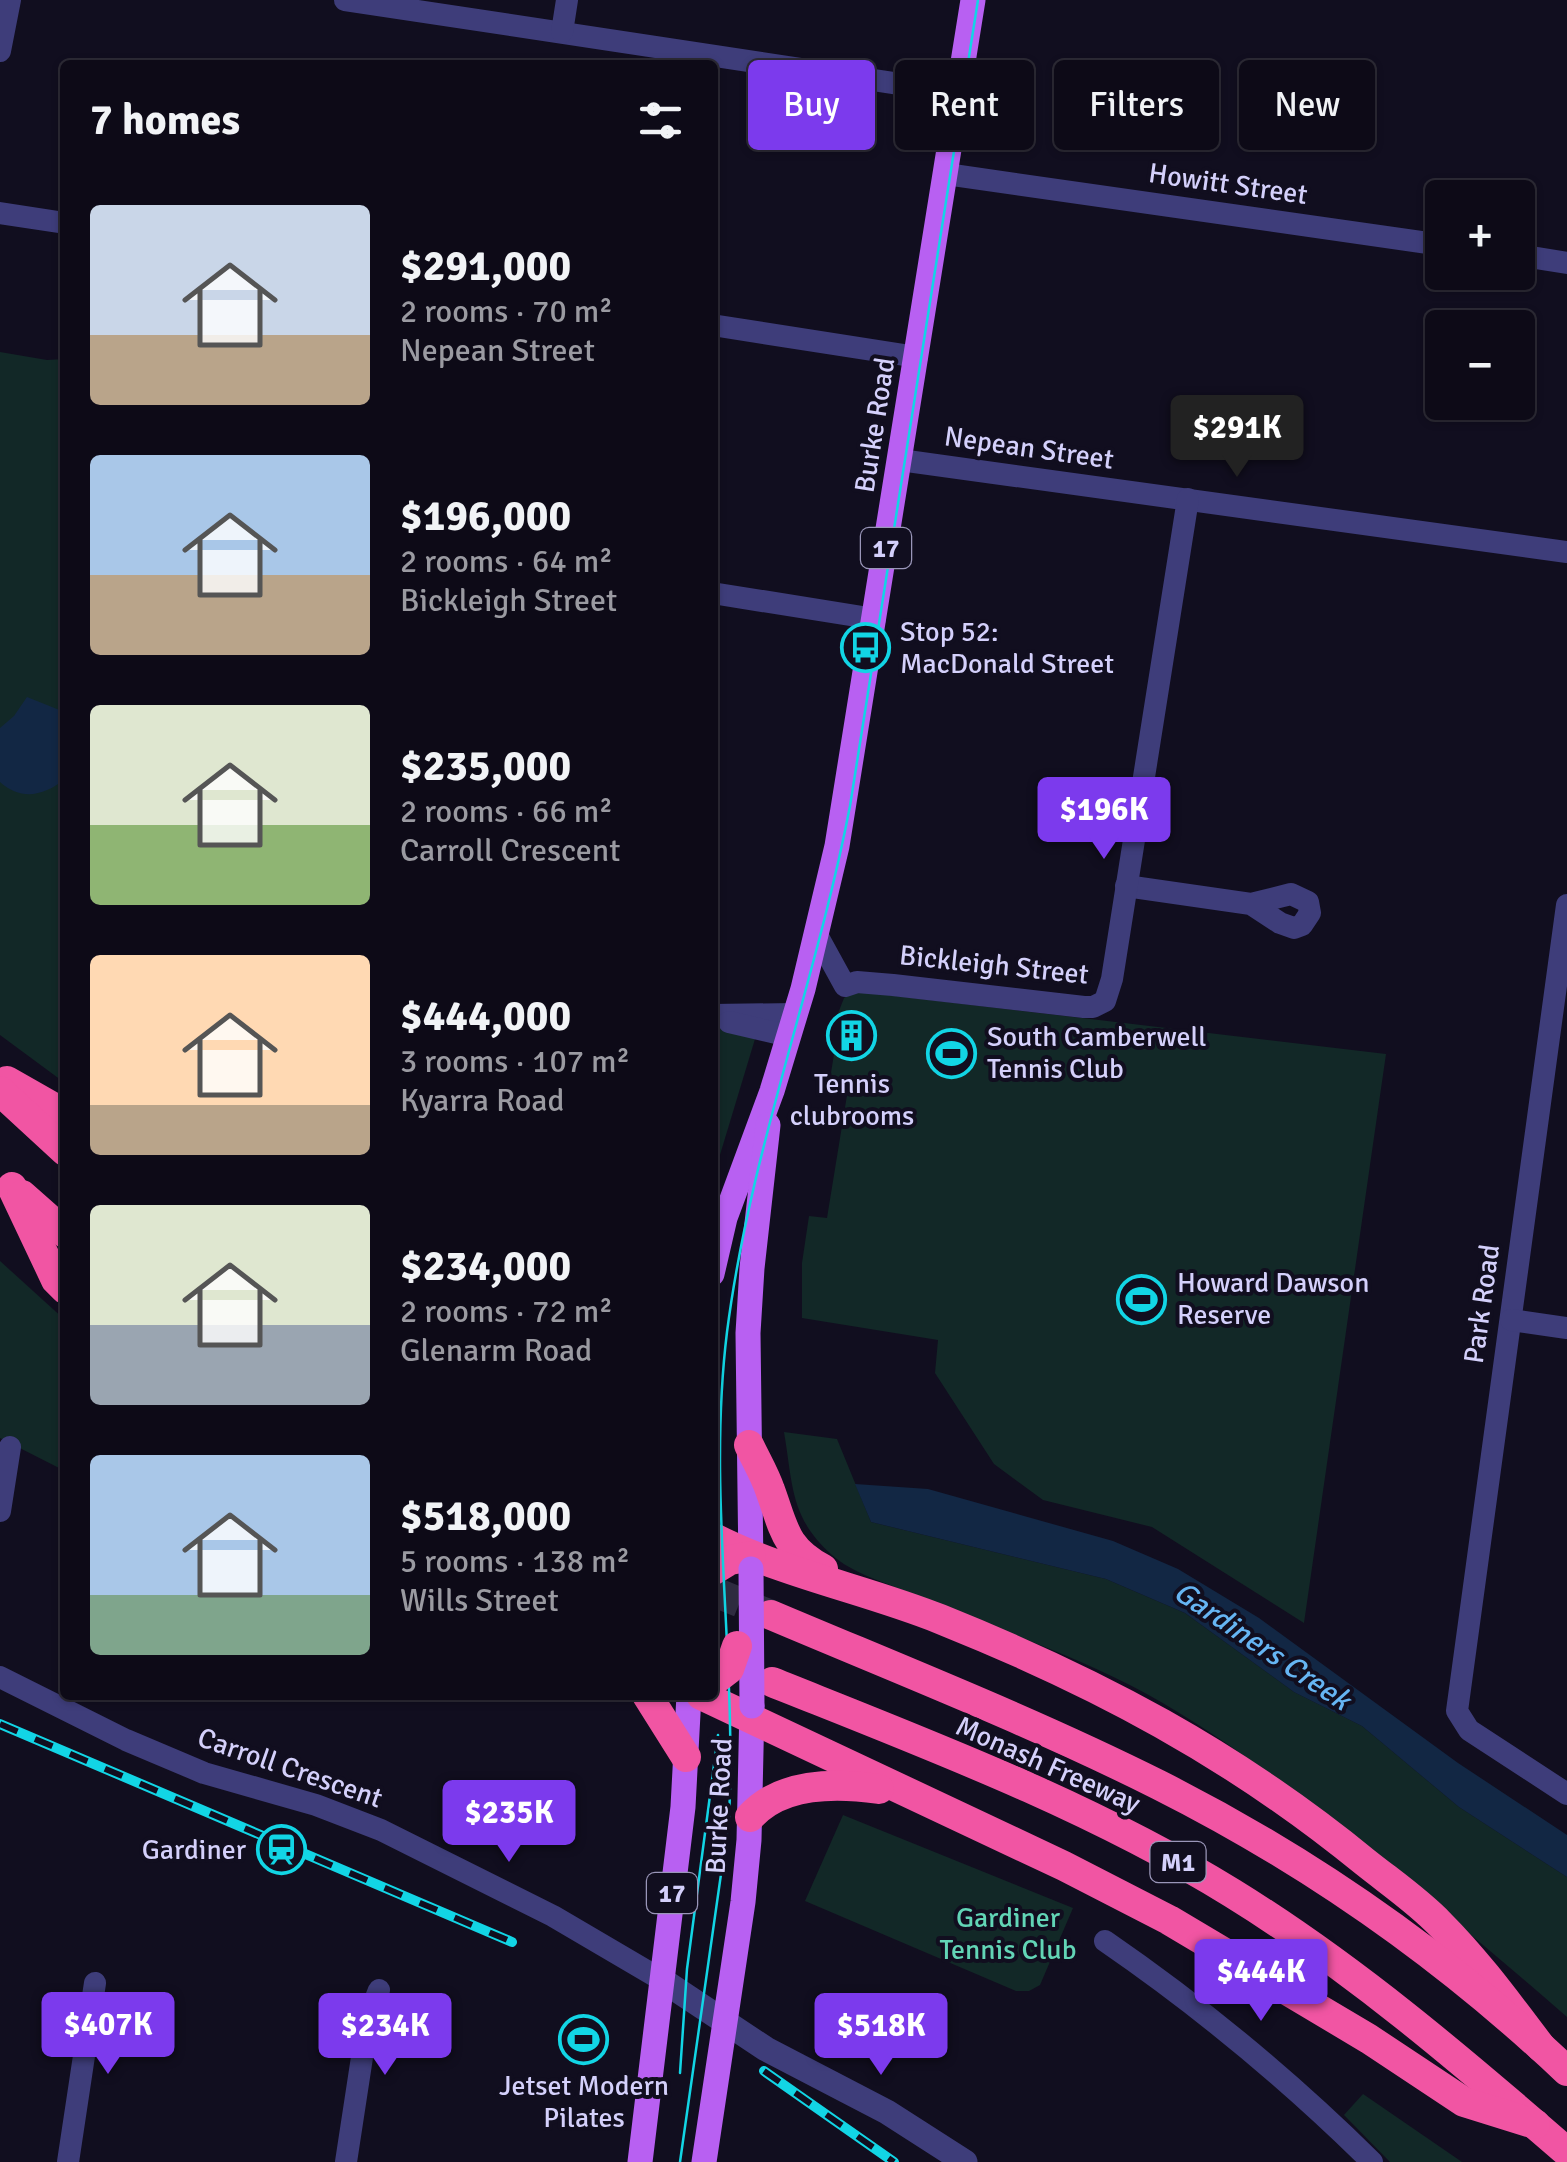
<!DOCTYPE html>
<meta charset="utf-8">
<style>
body{margin:0;font-family:Signika,sans-serif;background:#161320;color:#f1f3f6;height:100vh;display:flex;flex-direction:column;font-size:38px;white-space:nowrap}
*{box-sizing:border-box;margin:0}
p{font-size:32px;color:#9a9aa1}
.icon{flex:none;width:55px;height:55px;fill:none;stroke:currentColor;stroke-width:2;stroke-linecap:round;stroke-linejoin:round}
.map{position:relative;flex:1;overflow:hidden}
.side{position:absolute;left:60px;top:60px;width:658px;height:1640px;display:flex;flex-direction:column;background:#0d0a17;border-radius:10px;box-shadow:0 2px 8px #0004,0 0 0 2px #2d2b36}
.side>*{flex:none}
.hud{position:absolute;left:748px;top:60px;width:668px;height:90px;display:flex;gap:20px}
.buttons{position:absolute;left:1425px;top:180px;display:grid;gap:20px}
.buttons a{display:grid;place-items:center;width:110px;height:110px;border-radius:10px;background:#0d0a17;box-shadow:0 2px 8px #0004,0 0 0 2px #2d2b36;font-size:50px}
.price{position:absolute;translate:-50% -85px;padding:0 22px;border-radius:10px;background:#7c3aed;color:#fff;font-size:32px;line-height:65px;filter:drop-shadow(0 2px 5px #0008)}
.price::after{content:'';position:absolute;left:50%;top:60px;width:30px;height:22px;margin-left:-15px;background:inherit;clip-path:polygon(0 0,100% 0,50% 100%)}
.price.on{background:#222;color:#fff}
ul{padding:0;list-style:none}
li{display:flex;align-items:center;gap:30px;height:250px;padding:0 30px}
li span{display:grid;place-items:center;flex:none;width:280px;height:200px;border-radius:10px;color:#555}
li>.icon{margin-inline-start:auto}
span .icon{width:120px;height:120px;fill:#fffc;stroke-width:1}
li b{font-size:42px}
h2{display:flex;justify-content:space-between;align-items:center;height:120px;padding:0 30px;font-size:42px}
.tag{padding:0 35px;border-radius:10px;background:#0d0a17;box-shadow:0 2px 8px #0004,0 0 0 2px #2d2b36;font-size:35px;line-height:90px}
.tag.on{background:#7c3aed;color:#fff}
.map>svg:first-child{display:block}
.green{fill:#122827}
.water{fill:#122744}
.lines{fill:none;stroke-linecap:round;stroke-linejoin:round}
.motorway-tunnel{stroke:#2e2b40;stroke-width:30;stroke-dasharray:30 15;stroke-linecap:butt}
.minor{stroke:#3e3d7a;stroke-width:22}
.tertiary{stroke:#3e3d7a;stroke-width:25}
.primary{stroke:#b860f2;stroke-width:25}
.motorway{stroke:#f155a3;stroke-width:30}
.tram{stroke:#12d5e5;stroke-width:2.5}
.rail-casing{stroke:#12d5e5;stroke-width:10}
.rail{stroke:#110e1f;stroke-width:6;stroke-dasharray:19;stroke-linecap:butt}
.primary-bridge{stroke:#b860f2;stroke-width:25}
.motorway-bridge{stroke:#f155a3;stroke-width:30}
.labels{text-anchor:middle;dominant-baseline:central;stroke-width:8;stroke-linejoin:round;paint-order:stroke}
.shield{fill:#110e1f;stroke:#9a96b9;stroke-width:2.5}
.shield-label{font-size:25px;font-weight:bold;fill:#d4d0fb}
.street-label{font-size:28px;fill:#d4d0fb;stroke:#110e1f}
.poi-label{font-size:28px;fill:#d4d0fb;stroke:#110e1f;text-anchor:start}
.park-label{font-size:28px;fill:#62d5b6;stroke:#110e1f}
.water-label{font-size:30px;font-style:italic;fill:#66b5f3;stroke:#110e1f}
</style>
<div class="map">
<svg width="1567" height="2162" viewBox="0 0 1567 2162">
<rect width="100%" height="100%" fill="#110e1f"/>
<g class="green">
<polygon points="0,352 47,360 65,359 65,1083 0,1035"/>
<polygon points="854,991 1386,1054 1304,1623 1152,1527 1043,1500 994,1464 935,1373 938,1340 802,1318 802,1263 809,1216 827,1218 848,1089 829,1085 840,1017 837,1016 844,998"/>
<polygon points="713,1025 755,1039 713,1178"/>
<polygon points="0,1261 65,1320 65,1471 0,1438"/>
<path d="M 784,1432 L 837,1439 L 871,1522 L 1106,1579 L 1185,1613 L 1294,1692 L 1362,1726 L 1459,1807 L 1567,1877 L 1567,2017 C 1488,1948 1409,1882 1327,1818 C 1269,1773 1209,1728 1145,1693 C 1069,1652 986,1626 907,1592 C 882,1581 852,1573 832,1555 C 790,1518 793,1485 784,1432 Z"/>
<polygon points="843,1815 1073,1908 1040,1985 1029,1991 1016,1991 805,1901"/>
<polygon points="1363,2094 1462,2162 1390,2162 1344,2115"/>
</g>
<g class="water">
<path d="M 27,697 L 62,711 L 65,718 L 65,779 C 44,796 21,801 0,782 L 0,728 L 14,716 Z"/>
<polygon points="855,1484 928,1489 1113,1541 1178,1569 1259,1618 1458,1763 1567,1835 1567,1877 1459,1807 1362,1726 1294,1692 1185,1613 1106,1579 871,1522"/>
</g>
<g class="lines">
<polyline class="motorway-tunnel" points="712,1591 771,1615"/>
<g class="minor">
<polyline points="345,0 959,93"/>
<polyline points="562,32 567,0"/>
<polyline points="0,51 10,0"/>
<polyline points="946,174 1442,245"/>
<polyline points="0,213 65,223"/>
<polyline points="1518,255 1567,263"/>
<polyline points="712,325 917,357"/>
<polyline points="900,460 1567,552"/>
<polyline points="712,593 875,619"/>
<polyline points="1126,886 1251,904 1280,923 1294,928 1302,925 1310,913 1308,902 1291,894 1251,904"/>
<polyline points="1567,905 1457,1711 1469,1730 1567,1794"/>
<polyline points="817,935 845,986 857,982 893,985 1084,1007 1093,1007 1105,1001 1112,979 1188,499"/>
<polyline points="712,1015 795,1014"/>
<polyline points="729,1022 789,1036"/>
<polyline points="1511,1320 1567,1328"/>
<polyline points="0,1511 10,1447"/>
<polyline points="0,1677 126,1740 204,1773 316,1805 381,1830 553,1916 662,1980"/>
<path d="M 1105,1941 C 1201,2007 1289,2080 1372,2162"/>
<polyline points="68,2162 95,1983"/>
<polyline points="346,2162 368,2018 379,1990"/>
</g>
<polyline class="tertiary" points="662,1980 766,2049 887,2112 965,2162"/>
<g class="primary">
<polyline points="712,1274 725,1218 772,1091 803,989 837,846 973,0"/>
<polyline points="751,1569 748,1333 752,1268 768,1125"/>
<polyline points="640,2162 683,1807 689,1695"/>
<polyline points="704,2162 743,1902 749,1840 752,1706"/>
</g>
<g class="motorway">
<polyline points="7,1081 65,1114"/>
<polyline points="0,1091 65,1151"/>
<polyline points="12,1187 56,1280 65,1289"/>
<polyline points="22,1195 65,1233"/>
<path d="M 749,1445 C 756,1460 765,1475 770,1490 C 784,1528 784,1548 823,1569"/>
<path d="M 712,1537 C 784,1574 865,1589 940,1619 C 1097,1682 1233,1754 1365,1862 C 1390,1882 1418,1901 1440,1924 C 1478,1962 1509,2005 1541,2047"/>
<polyline points="712,1571 730,1560 751,1556"/>
<path d="M 771,1615 C 901,1670 1033,1722 1159,1785 C 1308,1860 1446,1957 1567,2071"/>
<path d="M 772,1682 C 927,1744 1089,1805 1232,1893 C 1352,1967 1461,2060 1567,2152"/>
<polyline points="647,1695 686,1757"/>
<polyline points="701,1695 1064,1866 1169,1920 1369,2039 1464,2102 1535,2124"/>
<path d="M 750,1817 C 781,1782 837,1783 879,1789"/>
</g>
<g class="tram">
<polyline points="680,2073 687,1969 718,1735"/>
<path d="M 680,2162 L 729,1818 C 737,1655 707,1494 727,1332 C 750,1152 816,983 850,806 L 978,0"/>
</g>
<defs>
<g id="rail">
<polyline points="0,1724 512,1942"/>
<polyline points="764,2071 894,2162"/>
</g>
</defs>
<use href="#rail" class="rail-casing"/>
<use href="#rail" class="rail"/>
<polyline class="primary-bridge" points="751,1569 752,1706"/>
<polyline class="motorway-bridge" points="712,1682 729,1669 737,1646"/>
</g>
<defs>
<symbol id="bus-ring" viewBox="-11 -11 22 22"><circle r="9.5" fill="#110e1f" stroke="#12d5e5" stroke-width="1.5"/><path d="M-5-6H5V4H4V6H2V4H-2V6H-4V4H-5ZM-3.5-4V0h7V-4ZM-3.5 1.2v1.5H-2V1.2ZM2 1.2v1.5H3.5V1.2Z" fill="#12d5e5"/></symbol>
<symbol id="building-ring" viewBox="-11 -11 22 22"><circle r="9.5" fill="#110e1f" stroke="#12d5e5" stroke-width="1.5"/><path d="M-4-6H4V6H1V3H-1V6H-4ZM-2.5-4.3h1.7v1.8h-1.7ZM.8-4.3h1.7v1.8H.8ZM-2.5-1h1.7V.8h-1.7ZM.8-1h1.7V.8H.8Z" fill="#12d5e5"/></symbol>
<symbol id="stadium-ring" viewBox="-11 -11 22 22"><circle r="9.5" fill="#110e1f" stroke="#12d5e5" stroke-width="1.5"/><path d="M0-5a6.5 5 0 1 0 0 10a6.5 5 0 1 0 0-10ZM-3.5-1.8h7v3.6h-7Z" fill="#12d5e5"/></symbol>
<symbol id="station-ring" viewBox="-11 -11 22 22"><circle r="9.5" fill="#110e1f" stroke="#12d5e5" stroke-width="1.5"/><path d="M-3-6H3Q5-6 5-4V2Q5 4 3 4L4.5 6H3L1.5 4h-3L-3 6H-4.5L-3 4Q-5 4-5 2V-4Q-5-6-3-6ZM-3.5-4v3h7v-3ZM-3.5 1v1.5H-2V1ZM2 1v1.5H3.5V1Z" fill="#12d5e5"/></symbol>
</defs>
<g fill-rule="evenodd">
<use href="#bus-ring" x="838" y="620" width="55" height="55"/>
<use href="#building-ring" x="824" y="1008" width="55" height="55"/>
<use href="#stadium-ring" x="924" y="1026" width="55" height="55"/>
<use href="#stadium-ring" x="1114" y="1272" width="55" height="55"/>
<use href="#station-ring" x="254" y="1822" width="55" height="55"/>
<use href="#stadium-ring" x="556" y="2012" width="55" height="55"/>
</g>
<g class="labels">
<g class="shield">
<rect x="861" y="528" width="50" height="40" rx="8"/>
<rect x="1150.5" y="1842" width="55" height="40" rx="8"/>
<rect x="647" y="1873" width="50" height="40" rx="8"/>
</g>
<g class="shield-label">
<text x="886" y="548">17</text>
<text x="1178" y="1862">M1</text>
<text x="672" y="1893">17</text>
</g>
<g class="street-label">
<text transform="translate(1228 184) rotate(8)">Howitt Street</text>
<text transform="translate(875 425) rotate(-81)">Burke Road</text>
<text transform="translate(1029 448) rotate(8)">Nepean Street</text>
<text transform="translate(994 965) rotate(6)">Bickleigh Street</text>
<text transform="translate(1482 1304) rotate(-82)">Park Road</text>
<text transform="translate(1048 1765) rotate(24)">Monash Freeway</text>
<text transform="translate(290 1768) rotate(19)">Carroll Crescent</text>
<text transform="translate(719 1806) rotate(-87)">Burke Road</text>
</g>
<g class="poi-label">
<text x="900" y="632">Stop 52:<tspan x="900" dy="32">MacDonald Street</tspan></text>
<text x="987" y="1037">South Camberwell<tspan x="987" dy="32">Tennis Club</tspan></text>
<text x="852" y="1084" text-anchor="middle">Tennis<tspan x="852" dy="32">clubrooms</tspan></text>
<text x="1177" y="1283">Howard Dawson<tspan x="1177" dy="32">Reserve</tspan></text>
<text x="246" y="1850" text-anchor="end">Gardiner</text>
<text x="584" y="2086" text-anchor="middle">Jetset Modern<tspan x="584" dy="32">Pilates</tspan></text>
</g>
<g class="park-label">
<text x="1008" y="1918">Gardiner<tspan x="1008" dy="32">Tennis Club</tspan></text>
</g>
<g class="water-label">
<text transform="translate(1262 1646) rotate(34)">Gardiners Creek</text>
</g>
</g>
</svg>
<div class="buttons">
<a>+</a>
<a>−</a>
</div>
<b class="price on" style="left:1237px;top:480px">$291K</b>
<b class="price" style="left:1104px;top:862px">$196K</b>
<b class="price" style="left:509px;top:1865px">$235K</b>
<b class="price" style="left:1261px;top:2024px">$444K</b>
<b class="price" style="left:108px;top:2077px">$407K</b>
<b class="price" style="left:385px;top:2078px">$234K</b>
<b class="price" style="left:881px;top:2078px">$518K</b>
<div class="hud">
<a class="tag on">Buy</a>
<a class="tag">Rent</a>
<a class="tag">Filters</a>
<a class="tag">New</a>
</div>
<section class="side">
<h2>7 homes<svg class="icon" aria-label="filters" viewBox="0 0 24 24"><path d="M4 7h16M4 17h16"/><circle cx="9" cy="7" r="2"/><circle cx="15" cy="17" r="2"/></svg></h2>
<ul>
<li><span style="background:linear-gradient(#c9d6e8 65%,#b9a48a 0)"><svg class="icon" aria-label="home" viewBox="0 0 24 24"><path d="M3 11l9-7 9 7M6 9v11h12V9"/></svg></span><div><b>$291,000</b><p>2 rooms · 70 m²</p><p>Nepean Street</p></div></li>
<li><span style="background:linear-gradient(#a9c7e8 60%,#b9a48a 0)"><svg class="icon" aria-label="home" viewBox="0 0 24 24"><path d="M3 11l9-7 9 7M6 9v11h12V9"/></svg></span><div><b>$196,000</b><p>2 rooms · 64 m²</p><p>Bickleigh Street</p></div></li>
<li><span style="background:linear-gradient(#dfe7d0 60%,#8fb573 0)"><svg class="icon" aria-label="home" viewBox="0 0 24 24"><path d="M3 11l9-7 9 7M6 9v11h12V9"/></svg></span><div><b>$235,000</b><p>2 rooms · 66 m²</p><p>Carroll Crescent</p></div></li>
<li><span style="background:linear-gradient(#ffd9b3 75%,#b9a48a 0)"><svg class="icon" aria-label="home" viewBox="0 0 24 24"><path d="M3 11l9-7 9 7M6 9v11h12V9"/></svg></span><div><b>$444,000</b><p>3 rooms · 107 m²</p><p>Kyarra Road</p></div></li>
<li><span style="background:linear-gradient(#dfe7d0 60%,#9aa5b1 0)"><svg class="icon" aria-label="home" viewBox="0 0 24 24"><path d="M3 11l9-7 9 7M6 9v11h12V9"/></svg></span><div><b>$234,000</b><p>2 rooms · 72 m²</p><p>Glenarm Road</p></div></li>
<li><span style="background:linear-gradient(#a9c7e8 70%,#7fa58c 0)"><svg class="icon" aria-label="home" viewBox="0 0 24 24"><path d="M3 11l9-7 9 7M6 9v11h12V9"/></svg></span><div><b>$518,000</b><p>5 rooms · 138 m²</p><p>Wills Street</p></div></li>
</ul>
</section>
</div>
